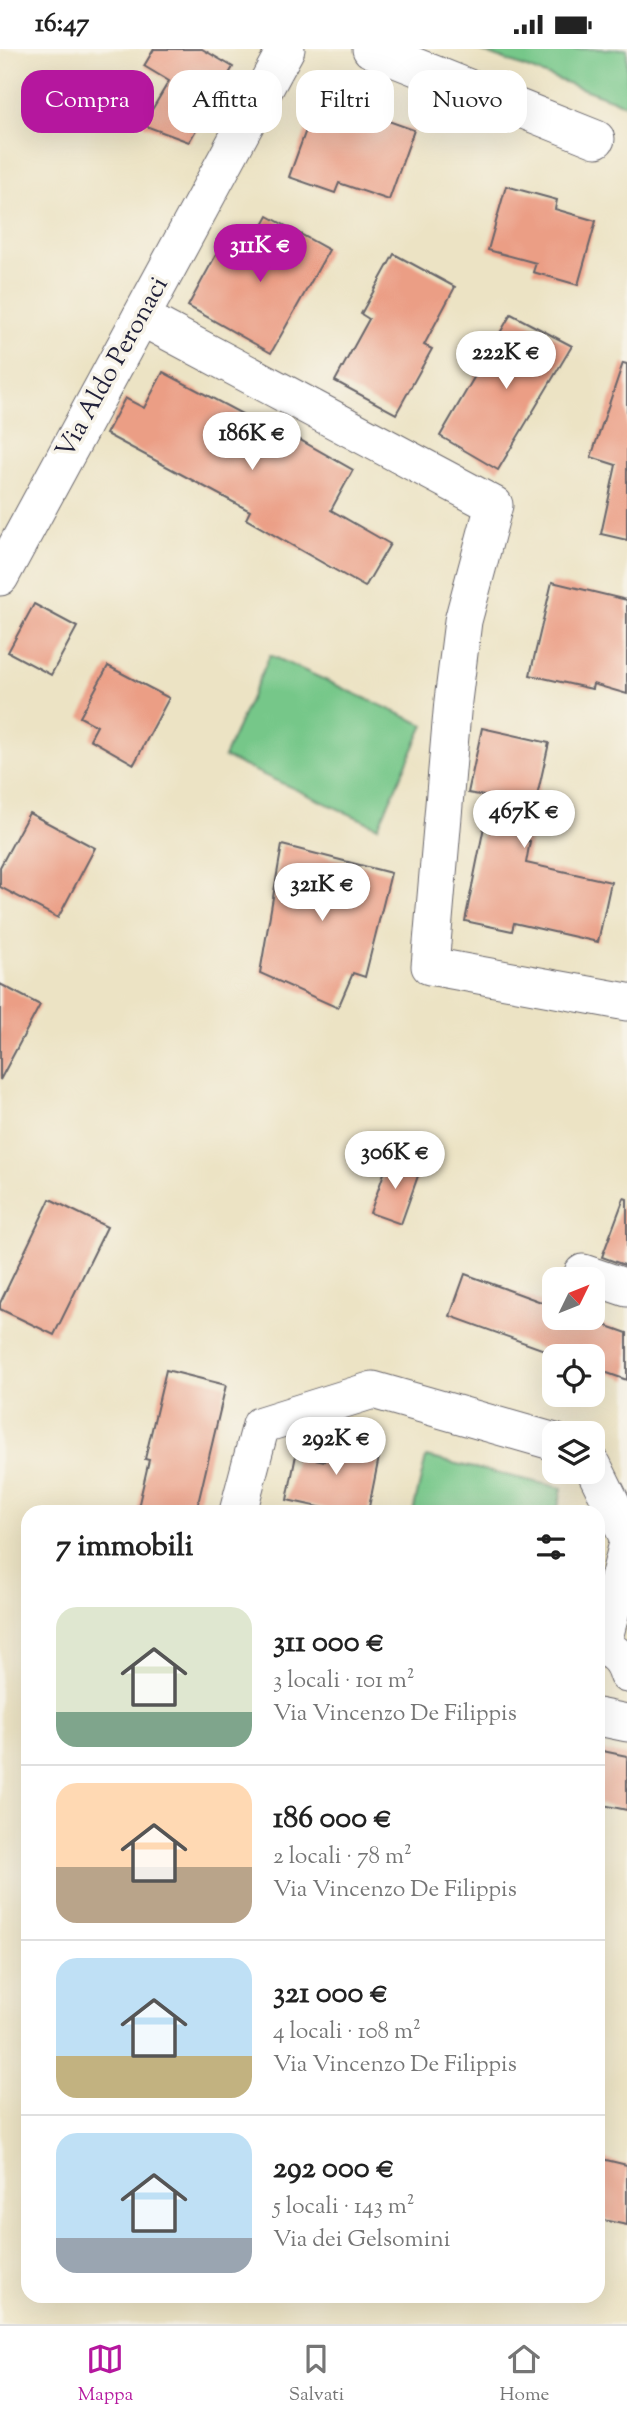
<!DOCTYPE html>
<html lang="it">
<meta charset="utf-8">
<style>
body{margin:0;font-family:"Sorts Mill Goudy",serif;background:#f2f2f2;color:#222;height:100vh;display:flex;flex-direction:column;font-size:26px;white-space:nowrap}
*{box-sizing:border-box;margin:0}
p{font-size:23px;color:#767676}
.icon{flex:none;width:38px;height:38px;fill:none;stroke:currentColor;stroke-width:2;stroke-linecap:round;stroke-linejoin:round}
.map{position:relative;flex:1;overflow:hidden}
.panel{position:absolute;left:21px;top:1456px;width:584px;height:798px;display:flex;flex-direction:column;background:#fff;border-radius:21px;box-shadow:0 7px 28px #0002}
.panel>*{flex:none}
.banner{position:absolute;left:21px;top:21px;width:586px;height:63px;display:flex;gap:14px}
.needle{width:46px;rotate:47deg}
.fabs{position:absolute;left:542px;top:1218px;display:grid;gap:14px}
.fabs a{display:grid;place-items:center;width:63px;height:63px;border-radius:14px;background:#fff;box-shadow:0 7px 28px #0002;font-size:35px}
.price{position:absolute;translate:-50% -60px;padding:0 16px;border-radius:24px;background:#fff;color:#222;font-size:23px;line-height:46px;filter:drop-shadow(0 2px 4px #0008)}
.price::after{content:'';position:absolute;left:50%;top:42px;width:21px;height:16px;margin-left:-10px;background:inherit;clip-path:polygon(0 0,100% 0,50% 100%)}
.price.selected{background:#b5179e;color:#fff}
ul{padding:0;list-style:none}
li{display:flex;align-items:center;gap:21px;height:175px;padding:0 35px}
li+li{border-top:2px solid #e0e0e0}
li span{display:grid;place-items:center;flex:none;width:196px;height:140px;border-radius:21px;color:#555}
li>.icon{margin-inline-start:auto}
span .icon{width:84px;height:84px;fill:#fffc;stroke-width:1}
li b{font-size:30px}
h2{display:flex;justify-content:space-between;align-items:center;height:84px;padding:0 35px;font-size:30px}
.pill{padding:0 24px;border-radius:21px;background:#fff;box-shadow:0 7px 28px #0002;font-size:24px;line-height:63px}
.pill.selected{background:#b5179e;color:#fff}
.status{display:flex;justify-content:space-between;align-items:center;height:49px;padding:0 35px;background:#fff;direction:ltr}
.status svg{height:19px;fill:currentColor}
.menu{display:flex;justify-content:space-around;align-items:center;height:98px;border-top:2px solid #e0e0e0;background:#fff;font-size:19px;color:#767676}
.menu a{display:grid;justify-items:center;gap:4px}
.menu .selected{color:#b5179e}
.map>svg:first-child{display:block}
.green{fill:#76c789;stroke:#4c7462;stroke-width:2}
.building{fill:#eb9e85}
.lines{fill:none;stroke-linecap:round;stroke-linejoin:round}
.minor-casing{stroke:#69666b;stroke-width:39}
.minor{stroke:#fff;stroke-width:37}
.labels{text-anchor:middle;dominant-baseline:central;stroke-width:7;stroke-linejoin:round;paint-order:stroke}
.street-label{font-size:26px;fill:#22223b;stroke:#f7f3e8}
</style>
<div class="status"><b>16:47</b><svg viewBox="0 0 49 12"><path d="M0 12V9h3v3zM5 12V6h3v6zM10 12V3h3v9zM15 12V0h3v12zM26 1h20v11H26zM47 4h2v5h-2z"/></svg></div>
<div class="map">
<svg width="627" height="2275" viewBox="0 0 627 2275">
<rect width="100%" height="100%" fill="#f7f3e8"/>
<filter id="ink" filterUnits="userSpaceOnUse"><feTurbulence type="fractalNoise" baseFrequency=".0143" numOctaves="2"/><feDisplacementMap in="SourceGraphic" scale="14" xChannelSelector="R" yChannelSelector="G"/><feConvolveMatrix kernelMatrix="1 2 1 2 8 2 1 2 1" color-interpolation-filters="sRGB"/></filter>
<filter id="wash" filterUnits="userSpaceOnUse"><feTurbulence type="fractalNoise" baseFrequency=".00686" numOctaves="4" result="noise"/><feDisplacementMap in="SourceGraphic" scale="28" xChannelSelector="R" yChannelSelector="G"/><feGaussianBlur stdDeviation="1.57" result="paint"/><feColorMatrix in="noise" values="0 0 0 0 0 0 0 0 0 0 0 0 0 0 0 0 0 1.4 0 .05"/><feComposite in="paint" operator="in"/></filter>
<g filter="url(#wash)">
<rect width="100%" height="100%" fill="#ece3c4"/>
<g class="green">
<polygon points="475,0 627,0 627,56"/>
<polygon points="270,606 424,676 378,778 224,708"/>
<polygon points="426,1408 562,1439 557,1463 413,1463"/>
</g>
<g id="blocks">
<g class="building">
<polygon points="154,0 202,0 233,18 189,93 143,76 169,32 144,17"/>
<polygon points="314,59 351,72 355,60 414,81 389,151 339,134 335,144 289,128"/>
<polygon points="506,137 557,151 555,160 596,172 578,236 533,223 536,214 488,201"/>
<polygon points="268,167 329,201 271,304 188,257 223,193 246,207"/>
<polygon points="394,205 455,238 424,296 432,300 396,365 335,332 369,270 361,265"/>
<polygon points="511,265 572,297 498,421 440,387"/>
<polygon points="623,314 627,315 627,491 601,485 616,416 591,408"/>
<polygon points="163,323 291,391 293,387 353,421 331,461 390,495 365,538 246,470 250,462 106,385 125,349 144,359"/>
<polygon points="552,533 627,551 627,645 593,635 592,640 530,626"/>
<polygon points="34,555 77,578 51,626 8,603"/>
<polygon points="108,617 169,649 134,715 90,690 97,677 80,668"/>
<polygon points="482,679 549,694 527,792 530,792 526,814 611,833 598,893 514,874 512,882 465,872 490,748 468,744"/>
<polygon points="29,764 95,799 58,869 0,838 0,818"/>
<polygon points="282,796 391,824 365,928 353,924 338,959 260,924"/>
<polygon points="0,935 40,956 0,1031"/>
<polygon points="389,1110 420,1121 401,1175 370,1164"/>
<polygon points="624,1149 627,1150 627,1217 602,1208"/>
<polygon points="50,1150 107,1178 54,1286 0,1260 0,1254"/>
<polygon points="465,1225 555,1258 555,1269 585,1269 627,1284 627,1331 593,1319 593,1307 561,1307 450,1267"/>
<polygon points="166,1321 226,1336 196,1463 137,1463 149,1411 145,1410"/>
<polygon points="331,1383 359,1389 357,1398 380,1403 368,1463 342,1463 287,1451 296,1406 325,1412"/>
<polygon points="598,1701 627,1707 627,1761 598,1755"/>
<polygon points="598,2109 627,2116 627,2176 598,2170"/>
</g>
</g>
</g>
<g filter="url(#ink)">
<use href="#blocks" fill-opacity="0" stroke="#69666b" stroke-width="2"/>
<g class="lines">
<defs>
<g id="minor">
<polyline points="371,0 596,90"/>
<polyline points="141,268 494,456 463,572 453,652 430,917 627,953"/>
<polyline points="0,528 286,0"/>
<polyline points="583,1224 627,1239"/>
<polyline points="593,1417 627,1486"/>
<polyline points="238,1463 261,1376 373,1341 555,1393"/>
<path d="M 598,1597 C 614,1601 623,1610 627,1625"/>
<polyline points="602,1597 627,1498"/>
<polyline points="598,1668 627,1674"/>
</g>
</defs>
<use href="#minor" class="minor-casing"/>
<use href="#minor" class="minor"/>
</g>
</g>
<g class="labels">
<g class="street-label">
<text transform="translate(113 319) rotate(-61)">Via Aldo Peronaci</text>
</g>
</g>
</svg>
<div class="fabs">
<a><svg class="needle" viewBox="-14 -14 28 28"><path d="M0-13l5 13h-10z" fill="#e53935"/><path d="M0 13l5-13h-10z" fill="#767676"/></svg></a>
<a><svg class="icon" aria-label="locate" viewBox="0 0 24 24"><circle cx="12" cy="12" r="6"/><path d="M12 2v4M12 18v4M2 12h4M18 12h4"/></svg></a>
<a><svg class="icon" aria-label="layers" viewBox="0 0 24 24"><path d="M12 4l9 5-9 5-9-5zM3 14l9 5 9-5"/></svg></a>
</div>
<b class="price selected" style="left:260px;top:235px">311K €</b>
<b class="price" style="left:506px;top:342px">222K €</b>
<b class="price" style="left:252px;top:423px">186K €</b>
<b class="price" style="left:524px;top:801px">467K €</b>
<b class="price" style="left:322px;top:874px">321K €</b>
<b class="price" style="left:395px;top:1142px">306K €</b>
<b class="price" style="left:336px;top:1428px">292K €</b>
<div class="banner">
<a class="pill selected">Compra</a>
<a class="pill">Affitta</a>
<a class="pill">Filtri</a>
<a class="pill">Nuovo</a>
</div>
<section class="panel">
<h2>7 immobili<svg class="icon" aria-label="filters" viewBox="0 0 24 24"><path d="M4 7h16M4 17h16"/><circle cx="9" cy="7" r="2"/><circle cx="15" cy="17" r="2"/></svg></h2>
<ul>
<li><span style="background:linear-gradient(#dfe7d0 75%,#7fa58c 0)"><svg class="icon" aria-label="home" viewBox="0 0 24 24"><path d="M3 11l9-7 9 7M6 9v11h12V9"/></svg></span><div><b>311 000 €</b><p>3 locali · 101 m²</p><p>Via Vincenzo De Filippis</p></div></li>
<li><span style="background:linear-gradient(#ffd9b3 60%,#b9a48a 0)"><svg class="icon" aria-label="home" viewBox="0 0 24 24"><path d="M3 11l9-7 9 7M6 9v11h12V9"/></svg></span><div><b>186 000 €</b><p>2 locali · 78 m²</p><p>Via Vincenzo De Filippis</p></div></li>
<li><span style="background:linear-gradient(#bfe0f5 70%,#c2b280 0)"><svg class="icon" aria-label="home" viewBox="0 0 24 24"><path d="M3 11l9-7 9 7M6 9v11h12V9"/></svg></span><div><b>321 000 €</b><p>4 locali · 108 m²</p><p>Via Vincenzo De Filippis</p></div></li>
<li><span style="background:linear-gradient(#bfe0f5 75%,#9aa5b1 0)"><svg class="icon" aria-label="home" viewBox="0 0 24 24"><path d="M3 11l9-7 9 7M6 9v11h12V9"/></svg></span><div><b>292 000 €</b><p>5 locali · 143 m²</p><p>Via dei Gelsomini</p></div></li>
</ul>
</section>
</div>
<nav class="menu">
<a class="selected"><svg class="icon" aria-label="map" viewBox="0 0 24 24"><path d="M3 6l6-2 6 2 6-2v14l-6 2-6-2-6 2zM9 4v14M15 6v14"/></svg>Mappa</a>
<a><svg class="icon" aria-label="saved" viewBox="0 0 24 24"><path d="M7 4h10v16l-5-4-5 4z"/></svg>Salvati</a>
<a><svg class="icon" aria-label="home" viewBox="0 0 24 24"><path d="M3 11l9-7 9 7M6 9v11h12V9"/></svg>Home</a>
</nav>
